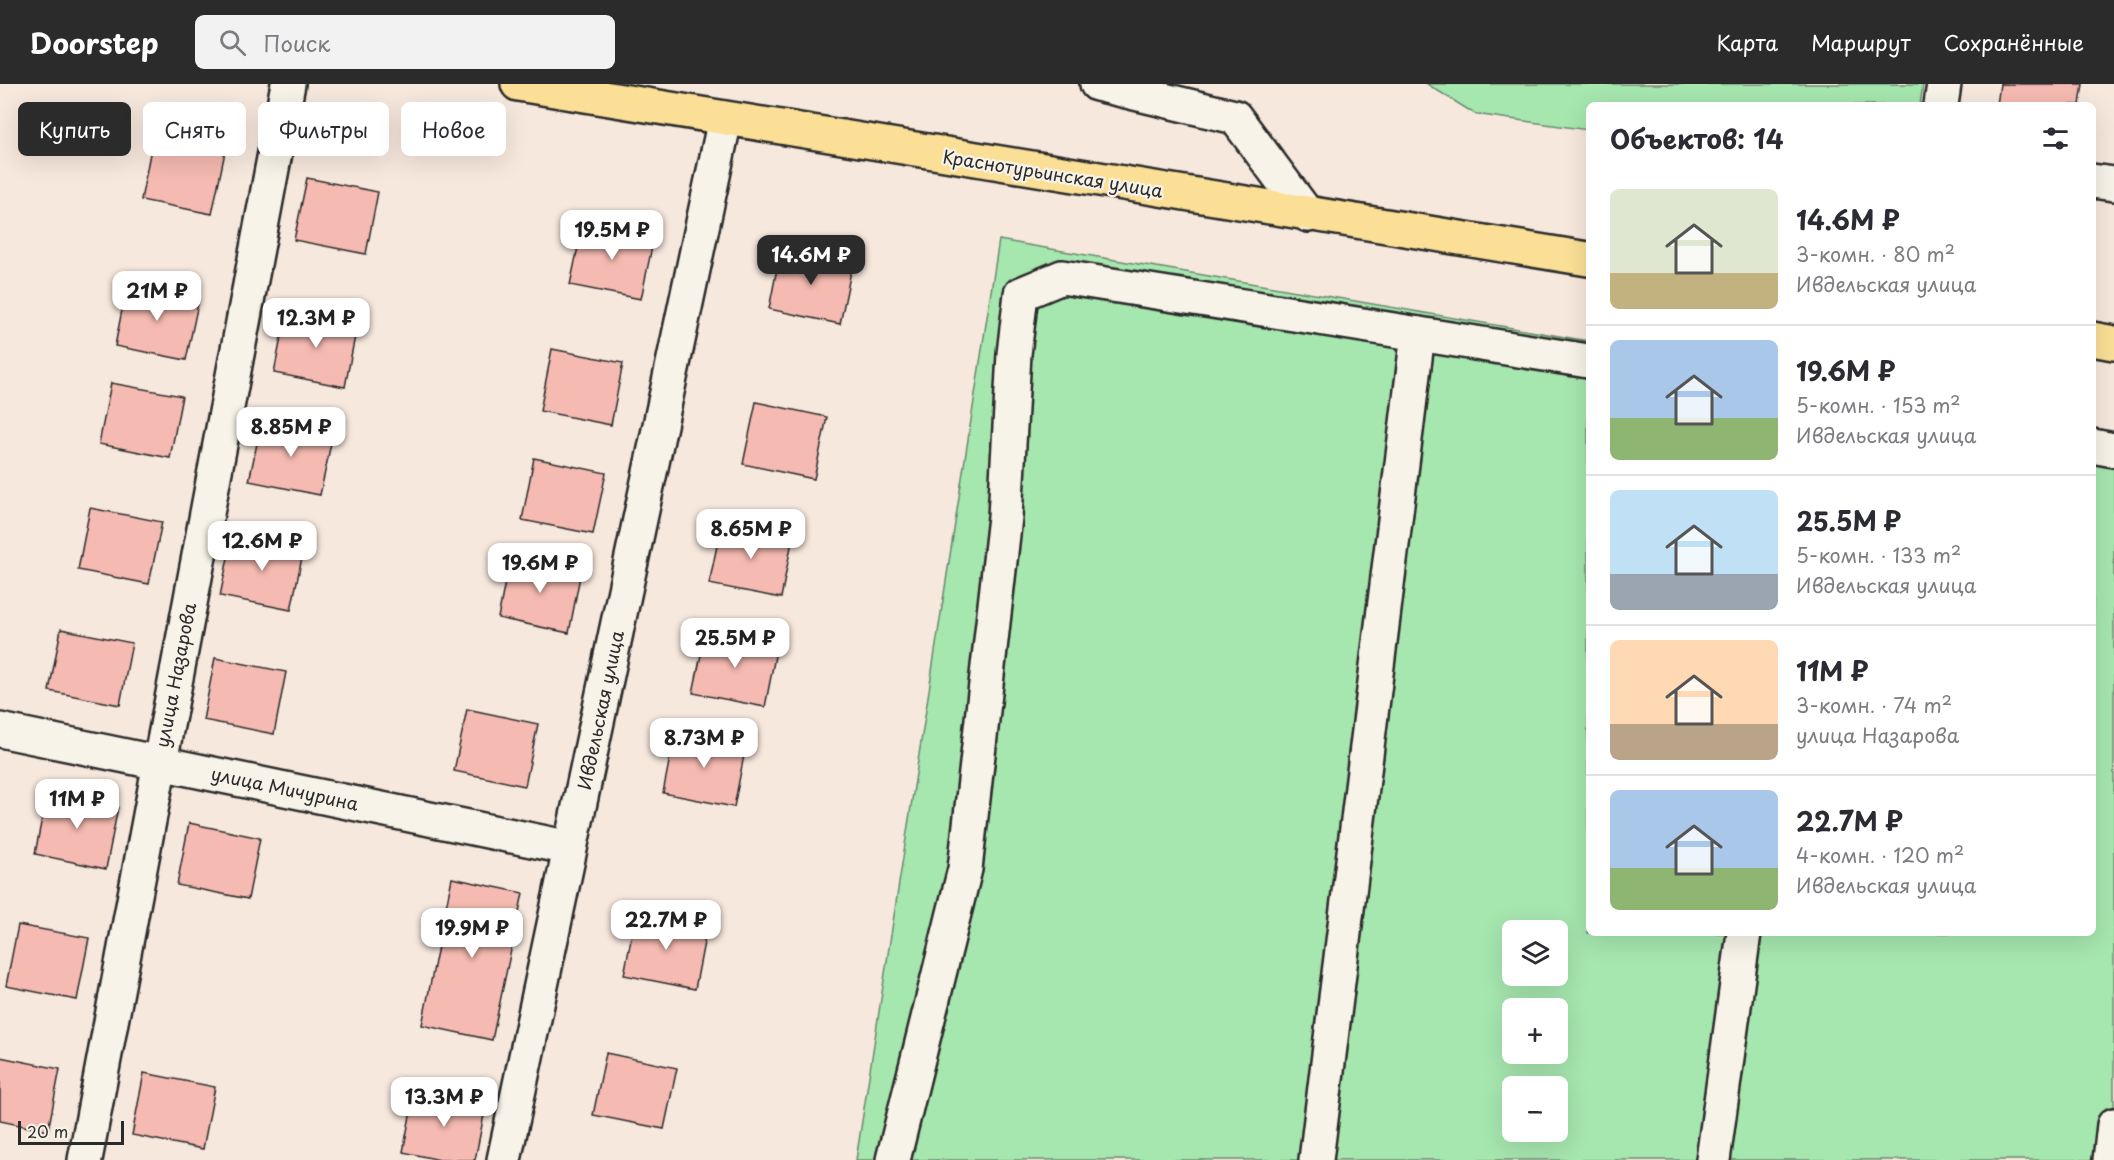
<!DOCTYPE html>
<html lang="ru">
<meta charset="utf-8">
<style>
body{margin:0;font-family:"Playpen Sans",sans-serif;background:#f2f2f3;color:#2b2b33;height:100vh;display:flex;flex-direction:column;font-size:22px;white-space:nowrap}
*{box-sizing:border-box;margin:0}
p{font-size:20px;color:#7c7c81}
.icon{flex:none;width:33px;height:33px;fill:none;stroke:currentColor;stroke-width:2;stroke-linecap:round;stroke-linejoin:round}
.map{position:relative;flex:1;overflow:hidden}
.details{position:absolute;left:1586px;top:18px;width:510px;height:834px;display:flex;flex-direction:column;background:#fff;border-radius:9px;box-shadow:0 6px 24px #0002}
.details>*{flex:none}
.guide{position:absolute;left:18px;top:18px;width:570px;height:54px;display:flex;gap:12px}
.buttons{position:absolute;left:1502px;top:836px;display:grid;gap:12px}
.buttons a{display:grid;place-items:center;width:66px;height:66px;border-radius:9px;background:#fff;box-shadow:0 6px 24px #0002;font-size:30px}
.scale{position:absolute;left:18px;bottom:15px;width:106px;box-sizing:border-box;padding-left:6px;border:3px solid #2b2b2b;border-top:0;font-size:16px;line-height:21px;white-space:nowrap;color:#2b2b2b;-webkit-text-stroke:4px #f7f3e8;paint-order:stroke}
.price{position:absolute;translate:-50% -51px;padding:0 14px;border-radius:12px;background:#fff;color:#222;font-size:20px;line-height:39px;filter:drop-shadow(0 2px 3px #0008)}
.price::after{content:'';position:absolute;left:50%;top:36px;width:18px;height:14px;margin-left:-9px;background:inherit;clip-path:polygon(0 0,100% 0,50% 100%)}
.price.on{background:#2b2b2b;color:#fff}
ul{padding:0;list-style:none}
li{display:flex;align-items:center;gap:18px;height:150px;padding:0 24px}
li+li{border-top:2px solid #e1e1e2}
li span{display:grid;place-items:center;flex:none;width:168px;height:120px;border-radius:9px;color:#555}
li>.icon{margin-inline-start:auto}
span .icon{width:72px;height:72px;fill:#fffc;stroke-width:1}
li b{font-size:26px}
h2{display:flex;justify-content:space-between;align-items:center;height:72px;padding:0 24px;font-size:26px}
.chip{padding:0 21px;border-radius:9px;background:#fff;box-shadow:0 6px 24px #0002;font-size:21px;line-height:54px}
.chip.on{background:#2b2b2b;color:#fff}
header{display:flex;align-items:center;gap:36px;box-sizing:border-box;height:84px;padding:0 30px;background:#2b2b2b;color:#fff}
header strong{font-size:28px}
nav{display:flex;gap:33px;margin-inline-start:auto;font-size:21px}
.search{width:420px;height:54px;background:#f2f2f3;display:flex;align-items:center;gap:15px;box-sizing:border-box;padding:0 21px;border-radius:9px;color:#7c7c81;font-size:22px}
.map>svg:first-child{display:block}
.green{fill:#a6e6af;stroke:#68886d;stroke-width:1.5;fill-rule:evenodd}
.building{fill:#f5bab1;stroke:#2b2b2b;stroke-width:1.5}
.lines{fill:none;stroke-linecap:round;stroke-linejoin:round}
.minor-casing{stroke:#2b2b2b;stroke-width:38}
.major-casing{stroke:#2b2b2b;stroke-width:38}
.minor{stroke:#f7f3e8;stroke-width:33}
.major{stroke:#fbdf96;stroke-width:33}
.labels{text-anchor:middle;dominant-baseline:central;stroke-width:4.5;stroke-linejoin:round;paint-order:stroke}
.street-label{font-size:18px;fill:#2b2b2b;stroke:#f7f3e8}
</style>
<header>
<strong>Doorstep</strong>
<div class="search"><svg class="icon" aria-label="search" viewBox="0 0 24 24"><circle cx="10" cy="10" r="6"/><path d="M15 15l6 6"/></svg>Поиск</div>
<nav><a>Карта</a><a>Маршрут</a><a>Сохранённые</a></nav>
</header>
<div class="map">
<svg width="2114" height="1076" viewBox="0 0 2114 1076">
<rect width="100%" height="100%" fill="#f7e8dd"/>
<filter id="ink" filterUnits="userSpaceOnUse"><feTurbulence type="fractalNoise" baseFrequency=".0167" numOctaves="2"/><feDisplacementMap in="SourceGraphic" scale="12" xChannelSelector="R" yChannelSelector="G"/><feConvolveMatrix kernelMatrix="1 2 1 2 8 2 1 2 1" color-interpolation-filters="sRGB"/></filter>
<g filter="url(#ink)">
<g class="green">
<polygon points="1427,0 1923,0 1920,21 1588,21 1588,46 1475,30"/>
<path d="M 999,156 L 1588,257 L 1588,849 L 2092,849 L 2093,344 L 2114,348 L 2114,1076 L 856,1076 ZM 1512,846 L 1557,846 L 1557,891 L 1512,891 ZM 1512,924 L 1557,924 L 1557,969 L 1512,969 ZM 1512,1002 L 1557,1002 L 1557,1047 L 1512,1047 Z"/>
</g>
<g class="building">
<polygon points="2000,0 2083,0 2080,21 1997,21"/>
<polygon points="153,54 225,68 212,130 141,116"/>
<polygon points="307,94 378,108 366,170 294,156"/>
<polygon points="583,139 654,153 641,215 570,201"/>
<polygon points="781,164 853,178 840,240 769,225"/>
<polygon points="127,200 199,215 186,276 115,262"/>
<polygon points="286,228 357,242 345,303 274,289"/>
<polygon points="552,265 623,279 611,341 540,327"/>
<polygon points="111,299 182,312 170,374 99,360"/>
<polygon points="756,318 827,333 814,395 743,380"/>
<polygon points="262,336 333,350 320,411 249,397"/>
<polygon points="534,374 606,389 593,450 522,436"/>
<polygon points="90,424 162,438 149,500 78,486"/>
<polygon points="722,438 793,452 781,514 709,500"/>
<polygon points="233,450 304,464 291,526 220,512"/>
<polygon points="510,472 581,487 569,549 498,534"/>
<polygon points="61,545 132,559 120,621 49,607"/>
<polygon points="706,547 777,562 765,623 693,609"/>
<polygon points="215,574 286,588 274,650 203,636"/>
<polygon points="467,625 538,640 525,702 454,687"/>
<polygon points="675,647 746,661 734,723 663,709"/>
<polygon points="47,708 118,723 106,785 35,770"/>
<polygon points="189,739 260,754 248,815 177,801"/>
<polygon points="452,794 523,809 492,956 422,941"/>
<polygon points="636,829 707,843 695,905 624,891"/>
<polygon points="18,841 89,854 77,916 6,902"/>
<polygon points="606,969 677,984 664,1045 593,1031"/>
<polygon points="0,973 60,985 48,1047 0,1037"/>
<polygon points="144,989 215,1003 203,1065 132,1051"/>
<polygon points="415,1006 486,1021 475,1076 440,1076 403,1068"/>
</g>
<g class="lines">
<defs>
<g id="minor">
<polyline points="1097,0 1235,33 1308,131"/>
<polyline points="1941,21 1944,0"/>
<polyline points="2092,97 2114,100"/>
<polyline points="2092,362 2114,366"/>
<polyline points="0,646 570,764"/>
<polyline points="85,1076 288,0"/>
<polyline points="504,1076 725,35"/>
<polyline points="893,1076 965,785 1005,433 1014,270 1021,210 1062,193 1588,277"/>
<polyline points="1316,1076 1418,250"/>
<polyline points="1713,1076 1744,849"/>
<polyline points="2110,1076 2114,1041"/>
</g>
<g id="major">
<polyline points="518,0 1588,175"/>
<polyline points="2092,255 2114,259"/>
</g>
</defs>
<use href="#minor" class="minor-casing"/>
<use href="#major" class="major-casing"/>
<use href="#minor" class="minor"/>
<use href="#major" class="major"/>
</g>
</g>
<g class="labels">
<g class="street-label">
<text transform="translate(1053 89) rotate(9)">Краснотурьинская улица</text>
<text transform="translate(175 591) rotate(-79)">улица Назарова</text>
<text transform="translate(600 626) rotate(-78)">Ивдельская улица</text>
<text transform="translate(285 704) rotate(12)">улица Мичурина</text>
</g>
</g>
</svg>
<div class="buttons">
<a><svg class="icon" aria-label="layers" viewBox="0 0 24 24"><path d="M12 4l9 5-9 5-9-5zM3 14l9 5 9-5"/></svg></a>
<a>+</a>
<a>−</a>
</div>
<div class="scale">20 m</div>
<b class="price" style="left:612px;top:177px">19.5M ₽</b>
<b class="price on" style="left:811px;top:202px">14.6M ₽</b>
<b class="price" style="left:157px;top:238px">21M ₽</b>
<b class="price" style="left:316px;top:265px">12.3M ₽</b>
<b class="price" style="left:291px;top:374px">8.85M ₽</b>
<b class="price" style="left:751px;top:476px">8.65M ₽</b>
<b class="price" style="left:262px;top:488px">12.6M ₽</b>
<b class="price" style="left:540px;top:510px">19.6M ₽</b>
<b class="price" style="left:735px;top:585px">25.5M ₽</b>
<b class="price" style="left:704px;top:685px">8.73M ₽</b>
<b class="price" style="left:77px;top:746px">11M ₽</b>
<b class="price" style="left:666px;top:867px">22.7M ₽</b>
<b class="price" style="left:472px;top:875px">19.9M ₽</b>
<b class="price" style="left:444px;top:1044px">13.3M ₽</b>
<div class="guide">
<a class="chip on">Купить</a>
<a class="chip">Снять</a>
<a class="chip">Фильтры</a>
<a class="chip">Новое</a>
</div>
<section class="details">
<h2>Объектов: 14<svg class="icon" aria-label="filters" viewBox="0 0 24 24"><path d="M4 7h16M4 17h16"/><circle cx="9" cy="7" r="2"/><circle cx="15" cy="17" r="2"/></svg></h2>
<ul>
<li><span style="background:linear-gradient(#dfe7d0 70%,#c2b280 0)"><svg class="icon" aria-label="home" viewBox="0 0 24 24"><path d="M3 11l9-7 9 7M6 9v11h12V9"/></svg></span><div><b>14.6M ₽</b><p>3-комн. · 80 m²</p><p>Ивдельская улица</p></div></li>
<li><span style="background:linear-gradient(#a9c7e8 65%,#8fb573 0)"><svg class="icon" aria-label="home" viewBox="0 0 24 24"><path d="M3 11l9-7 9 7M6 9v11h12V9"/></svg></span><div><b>19.6M ₽</b><p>5-комн. · 153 m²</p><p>Ивдельская улица</p></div></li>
<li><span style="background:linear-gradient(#bfe0f5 70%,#9aa5b1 0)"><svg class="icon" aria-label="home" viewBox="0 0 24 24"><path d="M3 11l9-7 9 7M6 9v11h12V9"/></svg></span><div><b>25.5M ₽</b><p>5-комн. · 133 m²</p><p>Ивдельская улица</p></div></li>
<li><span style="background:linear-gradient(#ffd9b3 70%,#b9a48a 0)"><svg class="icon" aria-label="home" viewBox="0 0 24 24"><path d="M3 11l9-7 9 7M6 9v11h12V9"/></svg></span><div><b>11M ₽</b><p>3-комн. · 74 m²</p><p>улица Назарова</p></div></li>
<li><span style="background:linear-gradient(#a9c7e8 65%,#8fb573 0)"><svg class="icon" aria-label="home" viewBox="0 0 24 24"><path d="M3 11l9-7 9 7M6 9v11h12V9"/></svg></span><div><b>22.7M ₽</b><p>4-комн. · 120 m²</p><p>Ивдельская улица</p></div></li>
</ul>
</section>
</div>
